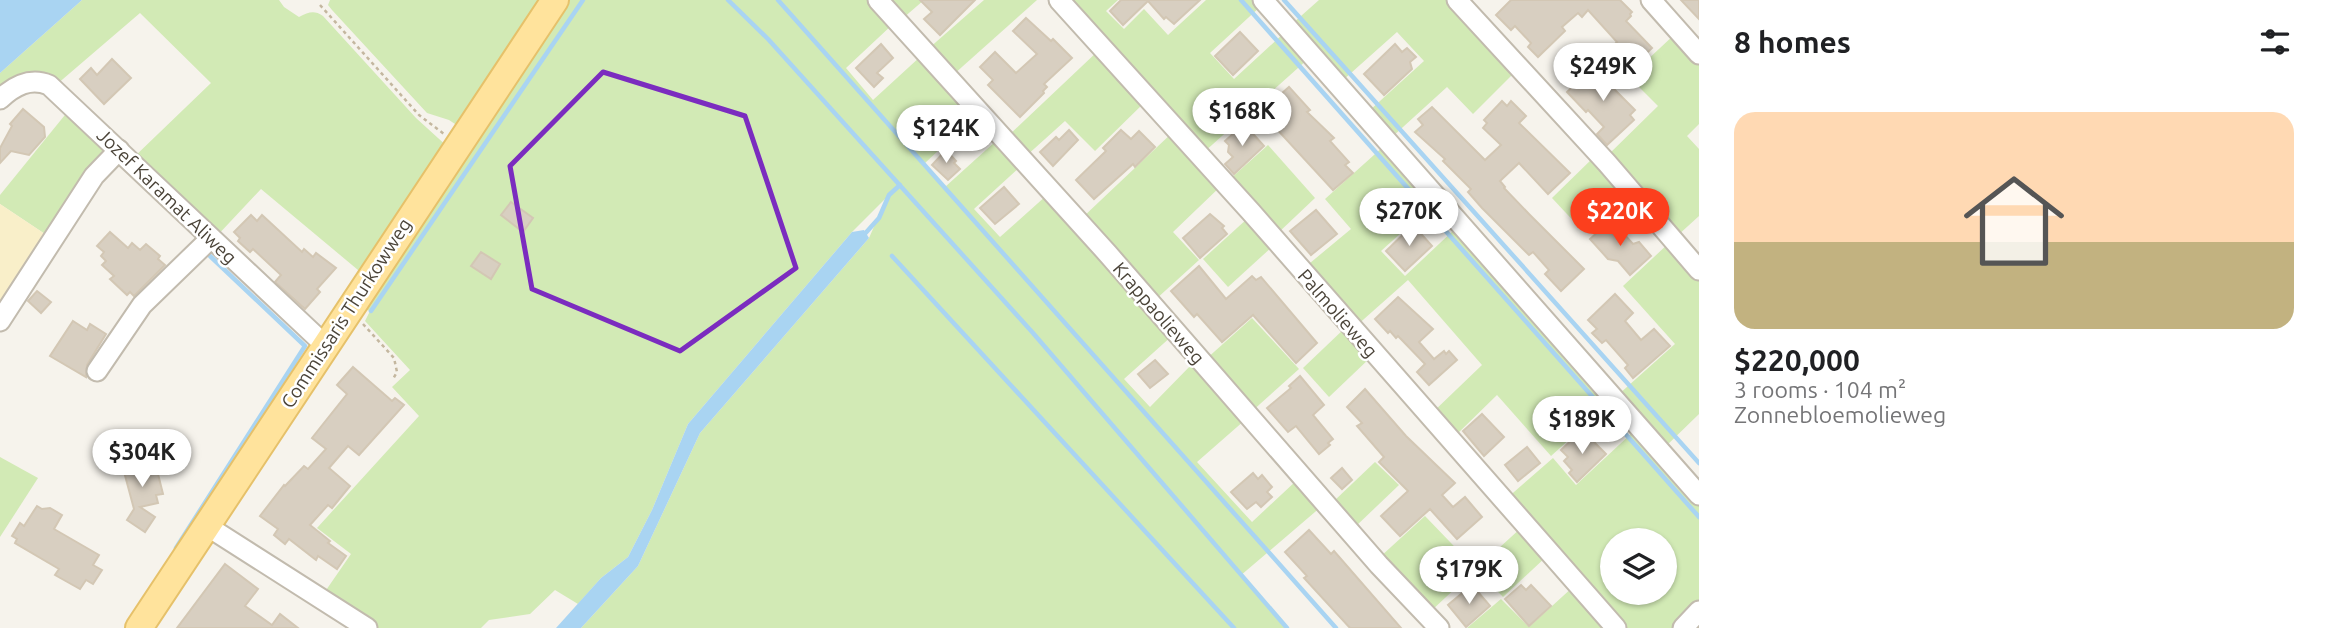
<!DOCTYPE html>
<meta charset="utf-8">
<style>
body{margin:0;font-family:Ubuntu,sans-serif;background:#f6f6f6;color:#202124;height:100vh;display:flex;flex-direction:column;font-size:26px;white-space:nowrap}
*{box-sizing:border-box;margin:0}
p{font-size:23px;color:#757577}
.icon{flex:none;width:38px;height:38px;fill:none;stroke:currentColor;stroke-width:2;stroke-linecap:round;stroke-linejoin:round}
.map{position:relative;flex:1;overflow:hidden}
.side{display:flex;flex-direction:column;background:#fff;width:630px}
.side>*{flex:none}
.fabs{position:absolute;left:1600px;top:528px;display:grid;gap:14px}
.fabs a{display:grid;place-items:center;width:77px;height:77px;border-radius:50%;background:#fff;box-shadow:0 2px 5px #0004;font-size:35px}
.price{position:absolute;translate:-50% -60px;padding:0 16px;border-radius:24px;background:#fff;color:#222;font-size:23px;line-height:46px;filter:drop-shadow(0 2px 4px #0008)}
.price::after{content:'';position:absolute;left:50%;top:42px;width:21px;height:16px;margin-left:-10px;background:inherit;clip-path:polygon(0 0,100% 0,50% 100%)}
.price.selected{background:#fc3f1d;color:#fff}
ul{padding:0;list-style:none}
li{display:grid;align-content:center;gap:14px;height:371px;padding:0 35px}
li span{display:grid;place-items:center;height:217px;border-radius:21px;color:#555}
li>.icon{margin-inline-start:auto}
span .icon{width:126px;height:126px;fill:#fffc;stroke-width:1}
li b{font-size:30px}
h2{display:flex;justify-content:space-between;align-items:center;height:84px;padding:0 35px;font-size:30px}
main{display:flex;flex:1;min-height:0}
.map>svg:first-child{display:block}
.green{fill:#d2eab5;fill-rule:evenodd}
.sand{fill:#f9efc9}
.water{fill:#a9d4f2}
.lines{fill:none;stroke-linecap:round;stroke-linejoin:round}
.stream{stroke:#a9d4f2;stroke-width:4.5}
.building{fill:#d8cfc1;stroke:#d3c7b4;stroke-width:2}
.minor-casing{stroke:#c2bbae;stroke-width:23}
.major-casing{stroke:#e6c16a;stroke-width:30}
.path{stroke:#c4b79f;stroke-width:2.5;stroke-dasharray:3.5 3.5;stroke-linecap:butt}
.minor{stroke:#fff;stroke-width:19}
.major{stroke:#ffe39c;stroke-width:26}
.marked{fill:none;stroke:#7b2cbf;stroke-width:5;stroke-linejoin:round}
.labels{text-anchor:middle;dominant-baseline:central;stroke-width:5;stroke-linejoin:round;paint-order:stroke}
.street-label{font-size:19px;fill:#4b4439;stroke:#fff}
</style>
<main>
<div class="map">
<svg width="1699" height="628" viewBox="0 0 1699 628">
<rect width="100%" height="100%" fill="#f6f3ec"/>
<g class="green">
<path d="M 82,0 L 279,0 L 284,7 L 299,17 C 309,12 314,10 323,16 L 416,118 L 449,148 L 364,275 L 261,189 L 215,238 L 132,159 L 211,83 L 140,13 L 56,85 L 0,92 L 0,73 Z"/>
<polygon points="330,0 544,0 461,128 449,120 427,113 332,10 328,5"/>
<polygon points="561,0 872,0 893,24 846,68 873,100 921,56 975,116 924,164 945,187 997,140 1021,166 974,209 1000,237 1047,195 1173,335 1124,379 1150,407 1194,362 1245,420 1197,462 1252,522 1297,480 1322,506 1240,576 1287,628 581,628 638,566 700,433 869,238 887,197 852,232 688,424 652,510 628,557 601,578 578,604 555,590 530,614 489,620 481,628 371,628 322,596 351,554 317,528 419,416 392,387 410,370 365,321 370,311 358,307"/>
<polygon points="884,0 924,0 902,19"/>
<polygon points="984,0 1037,0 953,75 928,49"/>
<polygon points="1065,0 1118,0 1106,11 1124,29 1144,9 1168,35 1206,0 1255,0 1261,6 1210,53 1234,79 1284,33 1308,59 1203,153"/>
<polygon points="1319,0 1452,0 1516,71 1473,114 1447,87 1392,137 1369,111 1424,61 1397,32 1342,81 1292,24"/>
<polygon points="1675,34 1699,60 1699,124 1687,136 1699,149 1699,216 1677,236 1606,157 1658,106 1629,77"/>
<polygon points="1099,50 1146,101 1095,151 1065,121 1025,157 1007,137"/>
<polygon points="69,110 115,151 51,238 0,204 0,195"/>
<polygon points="1173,132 1222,185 1173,232 1199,260 1155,300 1082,218"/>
<polygon points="1268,145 1315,198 1277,234 1229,180"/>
<polygon points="1384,146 1434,203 1381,251 1405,276 1457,227 1611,402 1551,456 1497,395 1454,437 1432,413 1482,365 1408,280 1355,327 1304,268 1351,229 1325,199"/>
<polygon points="1595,156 1623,187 1580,228 1552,198"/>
<polygon points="1248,218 1273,246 1228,287 1203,259"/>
<polygon points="1669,243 1699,277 1699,414 1663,449 1618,395 1675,344 1623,286"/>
<polygon points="1252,318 1299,369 1250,413 1205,360"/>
<polygon points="1345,328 1371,357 1329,397 1303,368"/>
<path d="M 1634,431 L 1699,503 L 1699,604 L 1677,628 L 1620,628 L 1506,499 L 1553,458 L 1576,485 ZM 1612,541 L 1664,541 L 1664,593 L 1612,593 Z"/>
<polygon points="0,457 38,478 0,537"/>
<polygon points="1375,462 1399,485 1355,527 1333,502"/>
<polygon points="1425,516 1476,569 1522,527 1547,556 1503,597 1476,569 1430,612 1380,557"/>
<polygon points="1574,586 1611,628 1467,628 1501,599 1529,627"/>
</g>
<polygon class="sand" points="0,204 51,238 0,317"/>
<g class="water">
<polygon points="0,0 82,0 0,73"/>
<polygon points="864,230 869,238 700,433 638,566 581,628 556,628 601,578 628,557 652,510 688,424 852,232"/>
</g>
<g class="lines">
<g class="stream">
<polyline points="728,0 768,39 1033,333 1287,628"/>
<polyline points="778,0 1336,628"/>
<polyline points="1241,0 1699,517"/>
<polyline points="1284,0 1699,463"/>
<polyline points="862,237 879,218 889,195 900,185"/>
<polyline points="892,256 1234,628"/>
<polyline points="371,311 583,0"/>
<polyline points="176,548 305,346 210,256"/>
</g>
</g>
<g class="building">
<polygon points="920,0 975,0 940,35 924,19 932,12"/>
<polygon points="1121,0 1200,0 1174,24 1166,17 1164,19 1148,1 1123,25 1110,11"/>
<polygon points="1511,0 1620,0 1632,12 1630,14 1631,16 1626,21 1652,48 1632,67 1612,47 1617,42 1588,10 1582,17 1578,13 1562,27 1565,31 1538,57 1528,47 1531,43 1515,26 1511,30 1496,15"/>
<polygon points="1681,0 1699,0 1699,19"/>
<polygon points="1026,18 1051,41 1053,39 1072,58 1044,84 1047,87 1043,91 1044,93 1020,117 988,85 993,80 980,67 995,52 1016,73 1037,54 1013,31"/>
<polygon points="1240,32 1258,51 1233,75 1215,56"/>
<polygon points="881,44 893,58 877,73 883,78 874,87 856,68"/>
<polygon points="1395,44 1402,52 1407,48 1416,57 1410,62 1412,69 1384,95 1364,74"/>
<polygon points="112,59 131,78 104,104 80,79 91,68 97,75"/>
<polygon points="1597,64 1616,84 1612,87 1635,110 1630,115 1634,120 1607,145 1597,134 1604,127 1588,110 1586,112 1567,92"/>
<polygon points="1289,87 1310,110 1307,112 1334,138 1330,141 1349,162 1345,165 1353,173 1333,190 1261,112"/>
<polygon points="1502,101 1507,106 1511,101 1526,116 1519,123 1570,173 1548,194 1519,163 1500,181 1505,187 1504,188 1529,214 1584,269 1561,291 1545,274 1549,270 1533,252 1529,255 1482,208 1468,192 1471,189 1443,161 1445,159 1415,132 1423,125 1418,119 1432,107 1485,160 1501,145 1483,128 1487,123 1484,120"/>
<polygon points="23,109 44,127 45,137 29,155 11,151 0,163 0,148 12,126 10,124"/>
<polygon points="1244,124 1264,146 1234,174 1225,164 1233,157 1228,152 1229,145 1225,141"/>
<polygon points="1069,130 1078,140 1053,166 1040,152 1056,137 1059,140"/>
<polygon points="1121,130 1131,139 1139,131 1155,147 1135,167 1133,164 1094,199 1076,180 1106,151 1103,148"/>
<polygon points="946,150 956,161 954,163 960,169 948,180 932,165"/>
<polygon points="1004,187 1019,204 995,224 980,208"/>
<polygon points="511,202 533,218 523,232 501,215"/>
<polygon points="1316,210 1337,234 1311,255 1290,231"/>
<polygon points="1210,214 1224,226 1222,228 1227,234 1200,258 1183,238"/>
<polygon points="251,215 257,221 262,215 302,252 304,249 313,257 316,253 336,268 317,289 320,292 305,309 275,282 281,275 253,249 250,252 238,241 240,238 234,232"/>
<polygon points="1611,220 1633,244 1639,242 1651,256 1630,275 1618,261 1608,259 1590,239"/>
<polygon points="1413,225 1432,246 1405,271 1386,251"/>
<polygon points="110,232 128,248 132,243 140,250 146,244 160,256 158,259 165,265 134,296 130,292 127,295 110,279 114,276 102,265 106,261 101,256 104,252 97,246"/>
<polygon points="481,252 500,264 491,279 471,266"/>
<polygon points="1199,266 1226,299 1252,276 1256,280 1261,277 1317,343 1296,363 1253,315 1222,342 1197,314 1194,317 1171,291"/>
<polygon points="37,291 51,302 41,313 28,301"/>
<polygon points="1615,294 1633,313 1625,321 1641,340 1654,329 1670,346 1633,378 1625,368 1628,365 1606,340 1602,343 1592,333 1597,329 1588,320"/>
<polygon points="1398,297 1433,329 1419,342 1434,359 1444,351 1446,354 1449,351 1457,360 1429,385 1417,372 1425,364 1398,336 1396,338 1390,331 1388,333 1375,319"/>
<polygon points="73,321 87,330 90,324 106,334 87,365 86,377 50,356"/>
<polygon points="1155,360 1168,374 1150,388 1138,374"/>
<polygon points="353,367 392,401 395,398 404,405 359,455 348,446 329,468 350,486 332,508 328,505 310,525 330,541 328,543 346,556 337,569 318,556 316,560 289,539 285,544 274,535 278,529 260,516 284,485 285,486 304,466 308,469 326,449 312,438 347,394 337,385"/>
<polygon points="1300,376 1324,405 1313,415 1333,439 1328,443 1330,445 1319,454 1296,426 1288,432 1267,408 1291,388 1289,386"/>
<polygon points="1365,389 1406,436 1455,483 1442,495 1453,507 1465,497 1482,517 1457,539 1430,509 1400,536 1381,516 1408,491 1379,462 1384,457 1357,426 1362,423 1347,407"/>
<polygon points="1482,414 1504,437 1484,456 1463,431"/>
<polygon points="1578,434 1586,442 1590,438 1606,454 1577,482 1569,473 1572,470 1564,461 1568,457 1561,450"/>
<polygon points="1527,447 1540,463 1518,481 1505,465"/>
<polygon points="134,451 156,466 163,494 156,495 158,503 140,507 155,517 145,532 127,520 134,509 123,468"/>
<polygon points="1342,468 1352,480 1342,489 1331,478"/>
<polygon points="1253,473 1258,479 1262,475 1272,487 1267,492 1272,497 1261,507 1256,502 1247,509 1231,492"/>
<polygon points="37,506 42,509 50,508 62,515 54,529 99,555 93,565 102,570 93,584 86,580 80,589 55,575 59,569 15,543 17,539 12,536 20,523 24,526"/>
<polygon points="1309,530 1331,554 1334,551 1401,628 1350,628 1304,578 1307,576 1285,552"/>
<polygon points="225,564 258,589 245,606 272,625 280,614 298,628 177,628"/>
<polygon points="1472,585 1490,606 1466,627 1448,605"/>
<polygon points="1521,585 1526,590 1531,585 1551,606 1529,626 1505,599"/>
</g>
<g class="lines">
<defs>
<g id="minor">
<polyline points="878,0 1108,254 1379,565 1439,628"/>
<polyline points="1059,0 1251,212 1616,628"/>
<polyline points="1263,0 1699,495"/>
<polyline points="1457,0 1607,163 1699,270"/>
<polyline points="1651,0 1699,54"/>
<path d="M 0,99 C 14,86 30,77 49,85 L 325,345"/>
<polyline points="0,321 94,176 119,150"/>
<polyline points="97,371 142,305 210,239"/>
<polyline points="207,526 367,628"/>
<polyline points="1683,628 1699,611"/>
</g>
<polyline id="major" points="139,628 555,0"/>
</defs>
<use href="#minor" class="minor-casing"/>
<use href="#major" class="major-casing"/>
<g class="path">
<polyline points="320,5 419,115 444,134"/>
<polyline points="363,324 394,358 397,372 393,379"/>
</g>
<use href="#minor" class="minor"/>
<use href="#major" class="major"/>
</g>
<path class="marked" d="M 603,72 L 745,116 L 796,268 L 680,351 L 532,289 L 510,166 Z"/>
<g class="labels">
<g class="street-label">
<text transform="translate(167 196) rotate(44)">Jozef Karamat Aliweg</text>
<text transform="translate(346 313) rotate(-57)">Commissaris Thurkowweg</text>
<text transform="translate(1159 313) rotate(49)">Krappaolieweg</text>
<text transform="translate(1338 313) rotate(49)">Palmolieweg</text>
</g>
</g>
</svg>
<div class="fabs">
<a><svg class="icon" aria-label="layers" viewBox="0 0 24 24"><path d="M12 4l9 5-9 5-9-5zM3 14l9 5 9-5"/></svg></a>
</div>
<b class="price" style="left:1603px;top:103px">$249K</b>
<b class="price" style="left:1242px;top:148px">$168K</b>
<b class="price" style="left:946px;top:165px">$124K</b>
<b class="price" style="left:1409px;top:248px">$270K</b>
<b class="price selected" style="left:1620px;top:248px">$220K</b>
<b class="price" style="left:1582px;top:456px">$189K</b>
<b class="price" style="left:142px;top:489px">$304K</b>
<b class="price" style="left:1469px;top:606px">$179K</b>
</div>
<section class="side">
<h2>8 homes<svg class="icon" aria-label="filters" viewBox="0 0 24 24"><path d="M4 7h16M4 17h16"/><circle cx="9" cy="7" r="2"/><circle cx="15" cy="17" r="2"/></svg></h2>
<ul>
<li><span style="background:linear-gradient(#ffd9b3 60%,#c2b280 0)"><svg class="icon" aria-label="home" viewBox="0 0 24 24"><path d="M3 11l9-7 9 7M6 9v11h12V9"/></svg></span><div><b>$220,000</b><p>3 rooms · 104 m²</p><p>Zonnebloemolieweg</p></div></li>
</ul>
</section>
</main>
